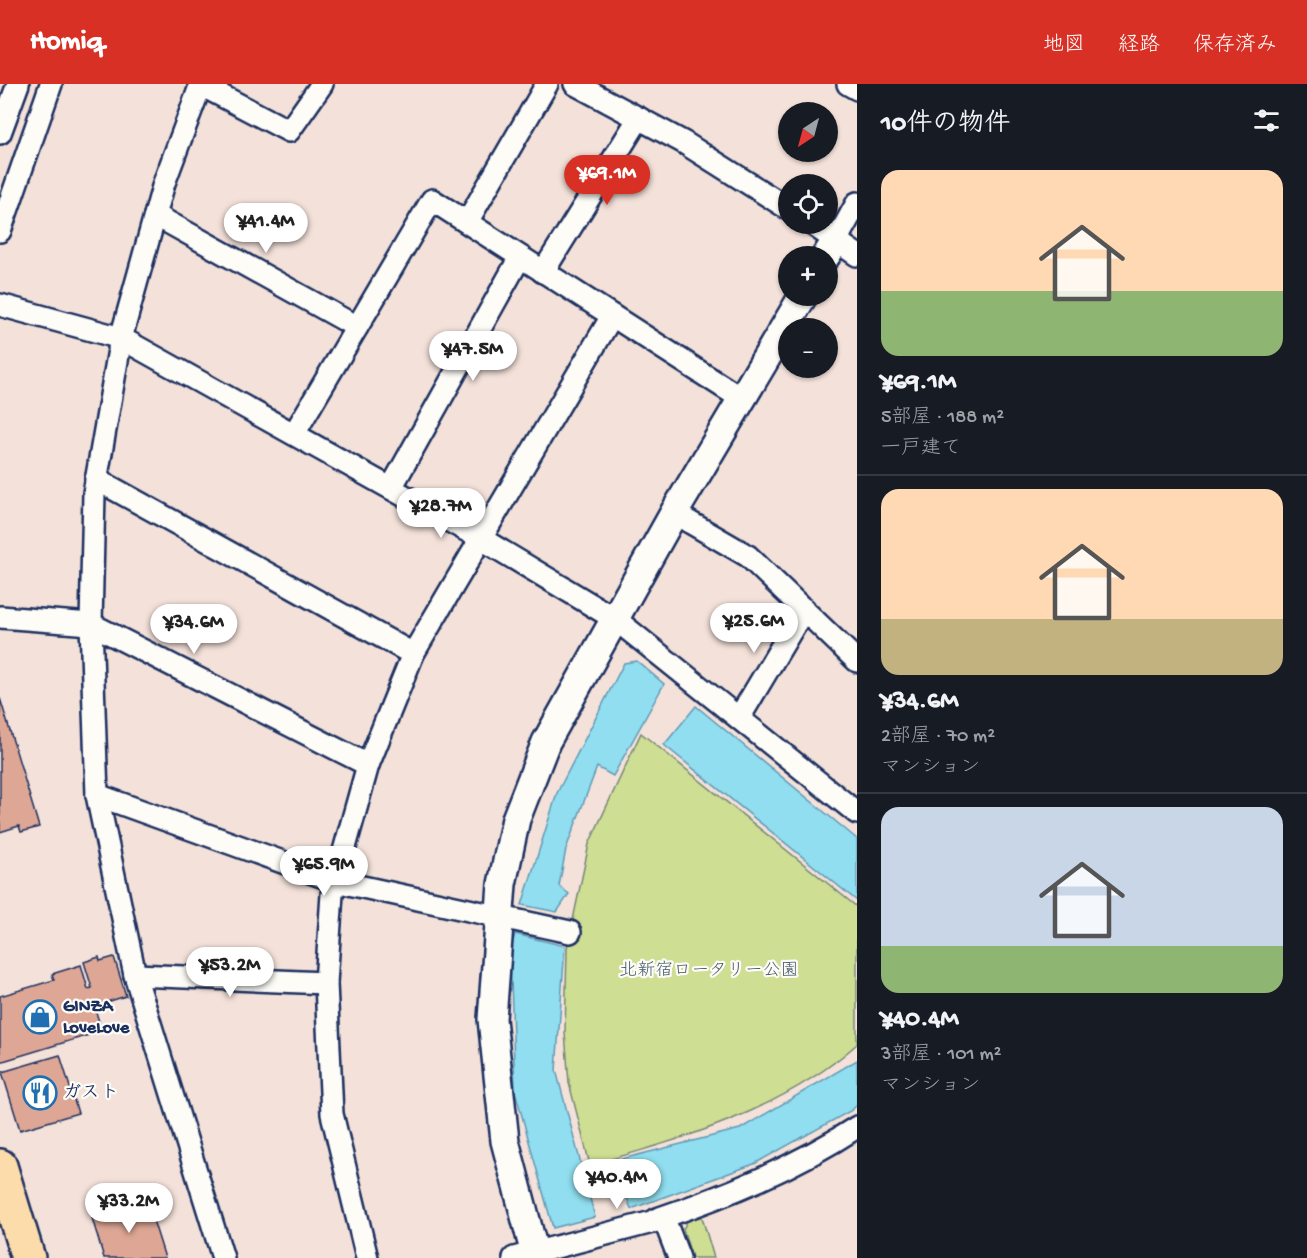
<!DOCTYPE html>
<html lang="ja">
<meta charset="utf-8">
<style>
body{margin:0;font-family:"Gochi Hand","Klee One",sans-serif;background:#242831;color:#f1f3f6;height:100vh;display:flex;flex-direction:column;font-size:22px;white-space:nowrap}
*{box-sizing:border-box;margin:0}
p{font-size:20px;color:#9ea1a6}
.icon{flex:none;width:33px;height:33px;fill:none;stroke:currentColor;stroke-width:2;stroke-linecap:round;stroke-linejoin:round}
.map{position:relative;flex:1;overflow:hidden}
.side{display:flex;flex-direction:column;background:#171b24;width:450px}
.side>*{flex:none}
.needle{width:39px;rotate:216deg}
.fabs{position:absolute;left:778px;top:18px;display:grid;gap:12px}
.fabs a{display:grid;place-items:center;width:60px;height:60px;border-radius:50%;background:#171b24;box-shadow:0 2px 4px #0004;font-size:30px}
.price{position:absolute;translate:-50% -51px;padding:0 14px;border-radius:21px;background:#fff;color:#222;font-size:20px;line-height:39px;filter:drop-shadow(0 2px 3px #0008)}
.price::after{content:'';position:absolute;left:50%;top:36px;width:18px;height:14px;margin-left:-9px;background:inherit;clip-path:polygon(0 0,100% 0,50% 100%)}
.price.selected{background:#d93025;color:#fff}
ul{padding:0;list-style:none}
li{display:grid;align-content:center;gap:12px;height:318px;padding:0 24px}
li+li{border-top:2px solid #363941}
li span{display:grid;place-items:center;height:186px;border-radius:18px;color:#555}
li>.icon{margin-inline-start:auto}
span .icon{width:108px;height:108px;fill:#fffc;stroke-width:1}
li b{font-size:26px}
h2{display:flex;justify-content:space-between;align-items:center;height:72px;padding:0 24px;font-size:26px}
header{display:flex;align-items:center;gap:36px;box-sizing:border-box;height:84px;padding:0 30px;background:#d93025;color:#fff}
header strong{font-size:28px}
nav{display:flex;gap:33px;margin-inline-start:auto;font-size:21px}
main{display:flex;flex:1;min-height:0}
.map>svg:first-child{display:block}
.green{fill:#cede92;stroke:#748678;stroke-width:1.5}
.water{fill:#90deef;stroke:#6198b5;stroke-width:1.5}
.building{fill:#dea795;stroke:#1b2f5e;stroke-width:1.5}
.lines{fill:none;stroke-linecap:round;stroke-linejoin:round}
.minor-casing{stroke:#1b2f5e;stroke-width:26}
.tertiary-casing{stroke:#1b2f5e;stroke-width:32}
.trunk-casing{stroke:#1b2f5e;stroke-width:38}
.minor{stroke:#fdfcf7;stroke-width:21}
.tertiary{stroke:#fdfcf7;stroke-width:27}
.trunk{stroke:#fddcac;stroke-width:33}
.labels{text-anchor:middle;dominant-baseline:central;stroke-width:4.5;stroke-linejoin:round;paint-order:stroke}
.park-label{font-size:18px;fill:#485b6b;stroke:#fdfcf7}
.poi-label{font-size:18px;font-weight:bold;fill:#1b2f5e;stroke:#fdfcf7;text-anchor:start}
</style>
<header>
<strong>Homiq</strong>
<nav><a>地図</a><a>経路</a><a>保存済み</a></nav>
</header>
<main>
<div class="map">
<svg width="857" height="1174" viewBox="0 0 857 1174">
<rect width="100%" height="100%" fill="#f4e2da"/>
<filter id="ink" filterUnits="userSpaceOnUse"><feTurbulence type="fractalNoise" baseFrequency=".0167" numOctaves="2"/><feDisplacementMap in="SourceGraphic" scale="12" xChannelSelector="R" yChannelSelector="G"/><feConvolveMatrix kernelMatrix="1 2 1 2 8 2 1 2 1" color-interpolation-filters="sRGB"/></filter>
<g filter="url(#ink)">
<g class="green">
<path d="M 641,649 L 857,823 L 857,960 C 783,1026 684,1055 590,1081 L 569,999 L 565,949 L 567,864 L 589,760 Z"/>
<polygon points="701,1130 714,1174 692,1174 683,1145 689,1134"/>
</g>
<g class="water">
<polygon points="637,577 664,600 613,692 597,683 566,765 559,802 569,810 557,828 522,821 557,709 624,579"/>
<polygon points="696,622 857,755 857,817 664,661"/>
<polygon points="515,850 565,862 556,986 595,1133 553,1144 515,1007 510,869"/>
<polygon points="857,976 857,1021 852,1026 754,1080 631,1125 614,1077 740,1045"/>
</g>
<g class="building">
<polygon points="0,614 39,743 21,748 19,742 0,748"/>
<polygon points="99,873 100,877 114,873 126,912 94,922 102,947 0,978 0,912 54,896 52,890 81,881 88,905 92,904 84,878"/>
<polygon points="60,971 78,1029 20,1046 2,988"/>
<polygon points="147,1117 165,1174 104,1174 92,1134"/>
</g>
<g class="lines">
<defs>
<g id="minor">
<polyline points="199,0 289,47 322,0"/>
<polyline points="201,0 164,99 121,254 94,409 91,540 97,711 135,891 223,1174"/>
<polyline points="575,0 683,58 789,125"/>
<polyline points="848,0 857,5"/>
<polyline points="0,49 18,0"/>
<polyline points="155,131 357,243"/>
<polyline points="467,138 547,0"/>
<polyline points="812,140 857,171"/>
<polyline points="0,147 51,0"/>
<polyline points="837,155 857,119"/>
<polyline points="543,188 639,34"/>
<polyline points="0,221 121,254 480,454 615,535 857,729"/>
<polyline points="294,350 432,116 742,315"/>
<polyline points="96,395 413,570"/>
<polyline points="391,404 520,173"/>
<polyline points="674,429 748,472 857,577"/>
<polyline points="0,533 91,540 368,681"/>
<polyline points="739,634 804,525"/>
<polyline points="97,711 335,797 570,848"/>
<polyline points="135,891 326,899"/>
<path d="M 657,1135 C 728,1111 794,1084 857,1043"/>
<polyline points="367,1174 332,1030 326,899 332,810 368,681 413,570 612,232"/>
<polyline points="514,1174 664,1135 679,1174"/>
</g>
<g id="tertiary">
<polyline points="826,172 837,155"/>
<polyline points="536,1174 505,1057 492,935 502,800 516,735 546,658 674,429 803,212"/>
</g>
<polyline id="trunk" points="0,1082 28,1174"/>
</defs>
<use href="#minor" class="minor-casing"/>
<use href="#tertiary" class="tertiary-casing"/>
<use href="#trunk" class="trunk-casing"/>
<use href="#minor" class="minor"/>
<use href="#tertiary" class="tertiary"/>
<use href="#trunk" class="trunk"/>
</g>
</g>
<defs>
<symbol id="shop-ring" viewBox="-11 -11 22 22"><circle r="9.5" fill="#fdfcf7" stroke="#1f6fb2" stroke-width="1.5"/><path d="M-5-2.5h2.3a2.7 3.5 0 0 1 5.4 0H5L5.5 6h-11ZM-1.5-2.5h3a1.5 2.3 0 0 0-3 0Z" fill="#1f6fb2"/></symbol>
<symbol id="restaurant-ring" viewBox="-11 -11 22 22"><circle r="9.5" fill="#fdfcf7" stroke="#1f6fb2" stroke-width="1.5"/><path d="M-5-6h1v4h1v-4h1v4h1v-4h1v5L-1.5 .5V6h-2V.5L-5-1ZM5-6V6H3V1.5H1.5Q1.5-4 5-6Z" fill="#1f6fb2"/></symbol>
</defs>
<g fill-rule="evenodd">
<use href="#shop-ring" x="21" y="914" width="38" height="38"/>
<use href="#restaurant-ring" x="21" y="990" width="38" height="38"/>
</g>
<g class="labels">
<g class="park-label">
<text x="709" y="887">北新宿ロータリー公園</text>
</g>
<g class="poi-label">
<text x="63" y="923">GINZA<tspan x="63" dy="21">LoveLove</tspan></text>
<text x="63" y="1009">ガスト</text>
</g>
</g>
</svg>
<div class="fabs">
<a><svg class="needle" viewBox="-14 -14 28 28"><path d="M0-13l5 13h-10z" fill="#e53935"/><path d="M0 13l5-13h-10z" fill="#9ea1a6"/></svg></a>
<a><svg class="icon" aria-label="locate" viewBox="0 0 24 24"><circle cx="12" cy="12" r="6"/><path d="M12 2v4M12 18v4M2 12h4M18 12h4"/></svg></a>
<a>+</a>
<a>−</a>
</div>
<b class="price selected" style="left:607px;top:122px">¥69.1M</b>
<b class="price" style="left:266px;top:170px">¥41.4M</b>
<b class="price" style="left:473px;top:298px">¥47.5M</b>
<b class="price" style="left:441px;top:455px">¥28.7M</b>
<b class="price" style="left:754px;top:570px">¥25.6M</b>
<b class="price" style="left:194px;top:571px">¥34.6M</b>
<b class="price" style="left:324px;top:813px">¥65.9M</b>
<b class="price" style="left:230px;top:914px">¥53.2M</b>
<b class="price" style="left:617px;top:1126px">¥40.4M</b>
<b class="price" style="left:129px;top:1150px">¥33.2M</b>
</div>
<section class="side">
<h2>10件の物件<svg class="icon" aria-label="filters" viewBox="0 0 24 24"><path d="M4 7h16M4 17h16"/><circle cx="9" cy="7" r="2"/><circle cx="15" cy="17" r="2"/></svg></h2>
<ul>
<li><span style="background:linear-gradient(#ffd9b3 65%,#8fb573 0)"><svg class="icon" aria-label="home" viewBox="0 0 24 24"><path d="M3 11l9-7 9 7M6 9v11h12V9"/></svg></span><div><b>¥69.1M</b><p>5部屋 · 188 m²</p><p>一戸建て</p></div></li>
<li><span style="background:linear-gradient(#ffd9b3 70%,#c2b280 0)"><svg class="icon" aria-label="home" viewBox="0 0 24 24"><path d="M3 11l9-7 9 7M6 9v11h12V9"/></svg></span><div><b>¥34.6M</b><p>2部屋 · 70 m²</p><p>マンション</p></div></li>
<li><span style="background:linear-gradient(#c9d6e8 75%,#8fb573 0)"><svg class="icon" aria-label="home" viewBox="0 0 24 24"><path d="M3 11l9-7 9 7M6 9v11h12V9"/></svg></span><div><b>¥40.4M</b><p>3部屋 · 101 m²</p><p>マンション</p></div></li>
</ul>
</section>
</main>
